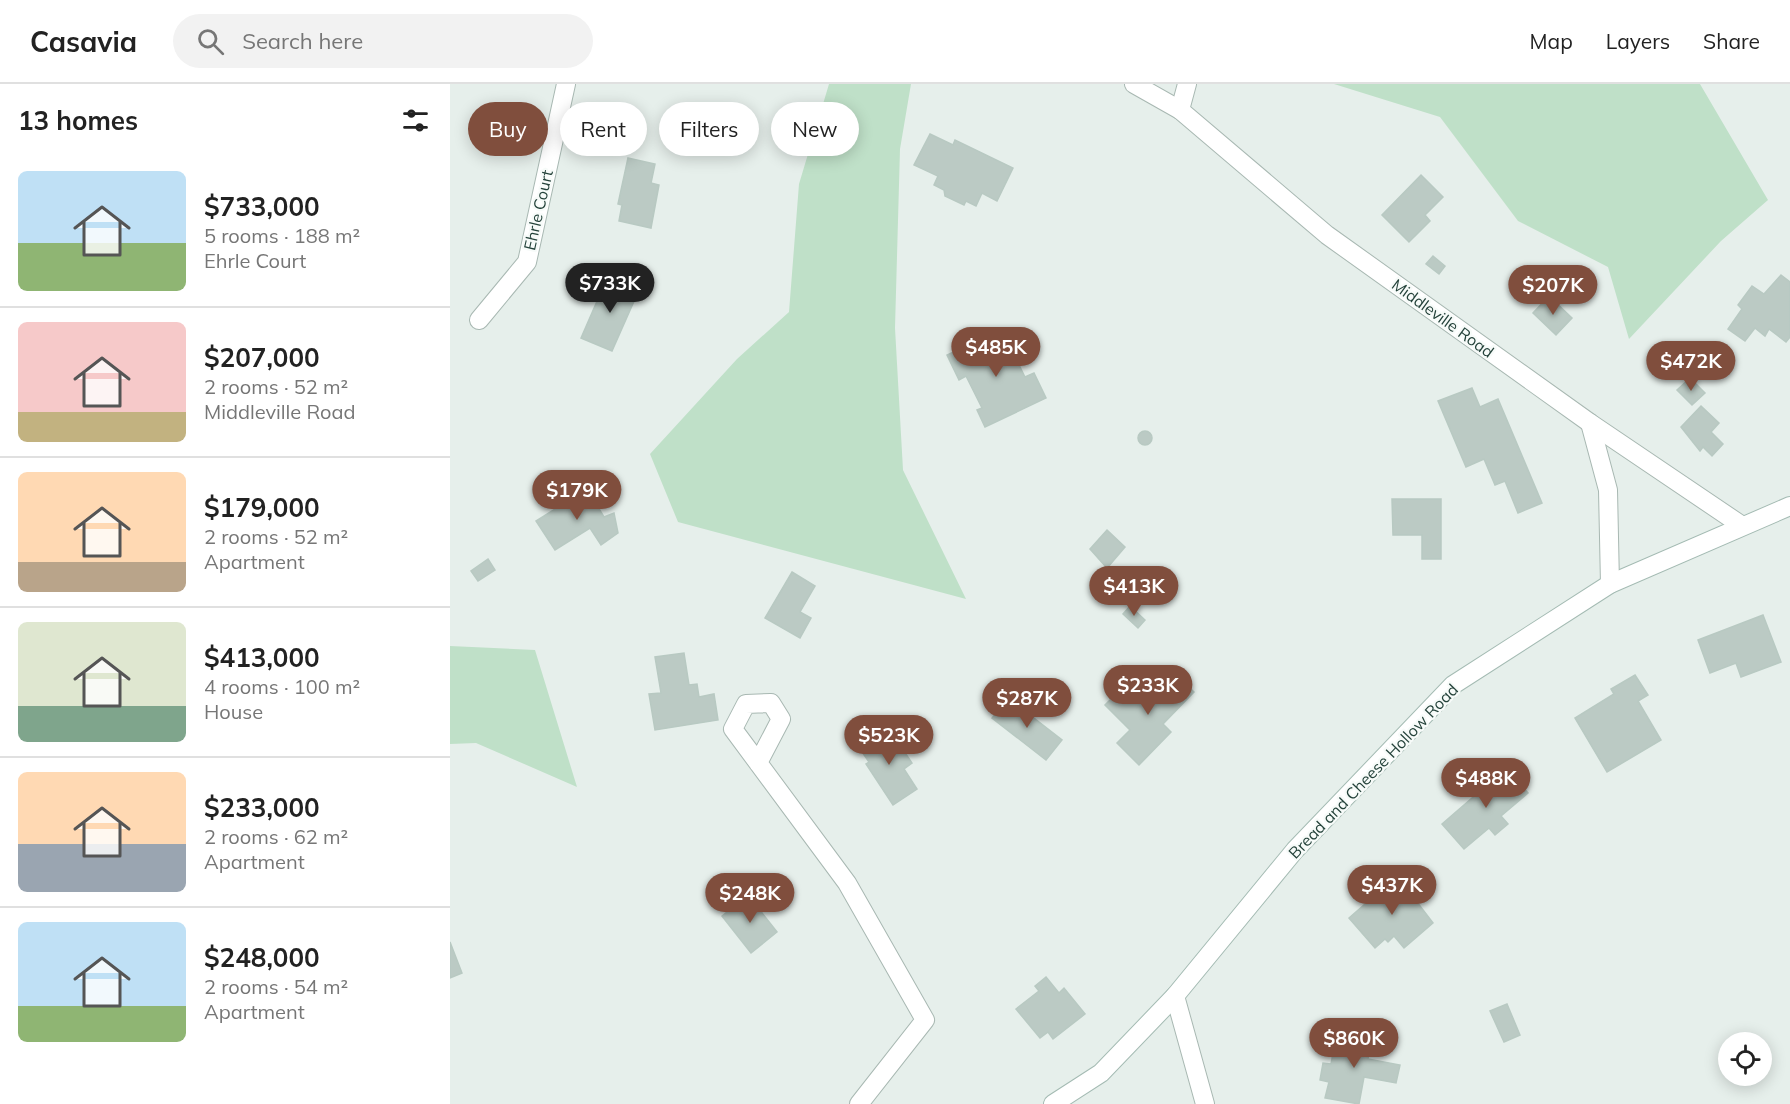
<!DOCTYPE html>
<meta charset="utf-8">
<style>
body{margin:0;font-family:Mulish,sans-serif;background:#f2f2f2;color:#222;height:100vh;display:flex;flex-direction:column;font-size:22px;white-space:nowrap}
*{box-sizing:border-box;margin:0}
p{font-size:20px;color:#767676}
.icon{flex:none;width:33px;height:33px;fill:none;stroke:currentColor;stroke-width:2;stroke-linecap:round;stroke-linejoin:round}
.map{position:relative;flex:1;overflow:hidden}
.side{display:flex;flex-direction:column;background:#fff;width:450px}
.side>*{flex:none}
.guide{position:absolute;left:18px;top:18px;width:570px;height:54px;display:flex;gap:12px}
.tools{position:absolute;left:1268px;top:948px;display:grid;gap:12px}
.tools a{display:grid;place-items:center;width:54px;height:54px;border-radius:50%;background:#fff;box-shadow:0 3px 15px #0003;font-size:30px}
.price{position:absolute;translate:-50% -51px;padding:0 14px;border-radius:21px;background:#804e3d;color:#fff;font-size:20px;line-height:39px;filter:drop-shadow(0 2px 3px #0008)}
.price::after{content:'';position:absolute;left:50%;top:36px;width:18px;height:14px;margin-left:-9px;background:inherit;clip-path:polygon(0 0,100% 0,50% 100%)}
.price.on{background:#222;color:#fff}
ul{padding:0;list-style:none}
li{display:flex;align-items:center;gap:18px;height:150px;padding:0 18px}
li+li{border-top:2px solid #e0e0e0}
li span{display:grid;place-items:center;flex:none;width:168px;height:120px;border-radius:9px;color:#555}
li>.icon{margin-inline-start:auto}
span .icon{width:72px;height:72px;fill:#fffc;stroke-width:1}
li b{font-size:26px}
h2{display:flex;justify-content:space-between;align-items:center;height:72px;padding:0 18px;font-size:26px}
.pill{padding:0 21px;border-radius:27px;background:#fff;box-shadow:0 3px 15px #0003;font-size:21px;line-height:54px}
.pill.on{background:#804e3d;color:#fff}
header{display:flex;align-items:center;gap:36px;box-sizing:border-box;height:84px;padding:0 30px;background:#fff;border-bottom:2px solid #e0e0e0}
header strong{font-size:28px}
nav{display:flex;gap:33px;margin-inline-start:auto;font-size:21px}
.search{width:420px;height:54px;background:#f2f2f2;display:flex;align-items:center;gap:15px;box-sizing:border-box;padding:0 21px;border-radius:33px;color:#767676;font-size:22px}
main{display:flex;flex:1;min-height:0}
.map>svg:first-child{display:block}
.green{fill:#bfe0c8}
.building{fill:#bbcac4;stroke:#b8c9c2;stroke-width:1.5}
.lines{fill:none;stroke-linecap:round;stroke-linejoin:round}
.minor-casing{stroke:#a8b8b2;stroke-width:20}
.tertiary-casing{stroke:#a8b8b2;stroke-width:20}
.secondary-casing{stroke:#a4bbb3;stroke-width:20}
.minor{stroke:#fff;stroke-width:18}
.tertiary{stroke:#fff;stroke-width:18}
.secondary{stroke:#fff;stroke-width:18}
.labels{text-anchor:middle;dominant-baseline:central;stroke-width:4.5;stroke-linejoin:round;paint-order:stroke}
.street-label{font-size:16px;fill:#24423a;stroke:#f7fbf9}
</style>
<header>
<strong>Casavia</strong>
<div class="search"><svg class="icon" aria-label="search" viewBox="0 0 24 24"><circle cx="10" cy="10" r="6"/><path d="M15 15l6 6"/></svg>Search here</div>
<nav><a>Map</a><a>Layers</a><a>Share</a></nav>
</header>
<main>
<section class="side">
<h2>13 homes<svg class="icon" aria-label="filters" viewBox="0 0 24 24"><path d="M4 7h16M4 17h16"/><circle cx="9" cy="7" r="2"/><circle cx="15" cy="17" r="2"/></svg></h2>
<ul>
<li><span style="background:linear-gradient(#bfe0f5 60%,#8fb573 0)"><svg class="icon" aria-label="home" viewBox="0 0 24 24"><path d="M3 11l9-7 9 7M6 9v11h12V9"/></svg></span><div><b>$733,000</b><p>5 rooms · 188 m²</p><p>Ehrle Court</p></div></li>
<li><span style="background:linear-gradient(#f6c9c9 75%,#c2b280 0)"><svg class="icon" aria-label="home" viewBox="0 0 24 24"><path d="M3 11l9-7 9 7M6 9v11h12V9"/></svg></span><div><b>$207,000</b><p>2 rooms · 52 m²</p><p>Middleville Road</p></div></li>
<li><span style="background:linear-gradient(#ffd9b3 75%,#b9a48a 0)"><svg class="icon" aria-label="home" viewBox="0 0 24 24"><path d="M3 11l9-7 9 7M6 9v11h12V9"/></svg></span><div><b>$179,000</b><p>2 rooms · 52 m²</p><p>Apartment</p></div></li>
<li><span style="background:linear-gradient(#dfe7d0 70%,#7fa58c 0)"><svg class="icon" aria-label="home" viewBox="0 0 24 24"><path d="M3 11l9-7 9 7M6 9v11h12V9"/></svg></span><div><b>$413,000</b><p>4 rooms · 100 m²</p><p>House</p></div></li>
<li><span style="background:linear-gradient(#ffd9b3 60%,#9aa5b1 0)"><svg class="icon" aria-label="home" viewBox="0 0 24 24"><path d="M3 11l9-7 9 7M6 9v11h12V9"/></svg></span><div><b>$233,000</b><p>2 rooms · 62 m²</p><p>Apartment</p></div></li>
<li><span style="background:linear-gradient(#bfe0f5 70%,#8fb573 0)"><svg class="icon" aria-label="home" viewBox="0 0 24 24"><path d="M3 11l9-7 9 7M6 9v11h12V9"/></svg></span><div><b>$248,000</b><p>2 rooms · 54 m²</p><p>Apartment</p></div></li>
</ul>
</section>
<div class="map">
<svg width="1340" height="1020" viewBox="0 0 1340 1020">
<rect width="100%" height="100%" fill="#e6efeb"/>
<g class="green">
<polygon points="379,0 461,0 450,65 445,244 453,386 516,515 228,438 200,370 287,275 339,228 349,100"/>
<polygon points="884,0 1250,0 1318,116 1271,157 1179,255 1158,183 1068,137 990,33"/>
<polygon points="0,562 85,566 127,703 26,659 0,660"/>
</g>
<g class="building">
<polygon points="480,50 503,61 505,56 563,84 547,117 532,109 526,122 516,117 514,121 495,112 494,106 484,101 488,92 464,81"/>
<polygon points="178,74 205,80 201,99 209,101 201,144 169,137 172,121 168,120"/>
<polygon points="971,91 993,113 975,131 980,137 959,158 932,131"/>
<polygon points="983,172 995,182 989,190 976,180"/>
<polygon points="1331,191 1340,198 1340,253 1336,258 1319,245 1315,252 1305,244 1295,257 1278,245 1292,225 1288,221 1302,202 1314,210"/>
<polygon points="158,192 189,206 162,267 131,254"/>
<polygon points="1099,212 1122,234 1106,251 1083,229"/>
<polygon points="551,245 575,293 584,289 596,314 535,343 527,326 532,324 516,292 509,296 497,271"/>
<polygon points="1240,294 1255,309 1242,321 1227,306"/>
<polygon points="1022,304 1030,323 1048,315 1092,419 1068,429 1055,397 1045,401 1034,375 1016,383 988,317"/>
<polygon points="1251,322 1269,339 1261,348 1273,360 1262,372 1253,363 1250,367 1231,343"/>
<circle cx="695" cy="354" r="7"/>
<polygon points="137,405 154,433 164,429 168,449 151,461 140,444 105,466 86,437"/>
<polygon points="942,415 991,415 991,475 972,475 972,451 943,451"/>
<polygon points="657,446 675,463 657,484 640,465"/>
<polygon points="38,475 45,486 28,497 21,487"/>
<polygon points="342,488 365,502 350,528 361,534 350,554 315,534"/>
<polygon points="680,522 695,536 688,544 673,530"/>
<polygon points="1313,531 1331,578 1291,593 1286,579 1260,589 1248,556"/>
<polygon points="234,569 239,601 247,600 249,613 264,610 268,636 205,646 199,610 211,609 205,573"/>
<polygon points="723,588 744,608 713,640 721,648 689,681 667,659 680,646 655,621 671,605 681,614 686,610 694,617"/>
<polygon points="1185,591 1198,611 1188,617 1211,656 1157,688 1125,634 1164,610 1161,605"/>
<polygon points="558,614 612,656 596,676 542,634"/>
<polygon points="439,645 462,679 454,685 467,705 443,721 416,680 419,678 410,665"/>
<polygon points="1054,682 1078,709 1051,732 1058,740 1045,751 1039,744 1014,765 992,740 1037,701 1035,698"/>
<polygon points="947,792 983,839 954,864 944,852 938,858 935,855 925,864 899,834"/>
<polygon points="298,811 327,848 301,869 272,832"/>
<polygon points="0,858 12,889 0,894"/>
<polygon points="596,893 609,909 614,904 635,930 603,955 598,948 590,954 566,925 589,907 585,902"/>
<polygon points="1057,920 1070,951 1054,958 1040,927"/>
<polygon points="887,948 921,955 918,975 950,981 946,999 914,993 909,1020 875,1014 879,998 870,996 873,979 881,980"/>
</g>
<g class="lines">
<defs>
<g id="minor">
<polyline points="29,236 77,178 116,0"/>
<polyline points="308,679 331,635 321,619 296,620 283,645 397,799 475,936 409,1020"/>
</g>
<g id="tertiary">
<polyline points="684,0 730,26"/>
<polyline points="737,0 730,26 877,151 1140,339 1291,441"/>
<polyline points="1140,339 1158,406 1160,500"/>
<polyline points="725,912 755,1020"/>
</g>
<polyline id="secondary" points="603,1020 651,989 725,912 845,766 1003,601 1160,500 1340,422"/>
</defs>
<use href="#minor" class="minor-casing"/>
<use href="#tertiary" class="tertiary-casing"/>
<use href="#secondary" class="secondary-casing"/>
<use href="#minor" class="minor"/>
<use href="#tertiary" class="tertiary"/>
<use href="#secondary" class="secondary"/>
</g>
<g class="labels">
<g class="street-label">
<text transform="translate(88 126) rotate(-77)">Ehrle Court</text>
<text transform="translate(993 234) rotate(36)">Middleville Road</text>
<text transform="translate(923 687) rotate(-46)">Bread and Cheese Hollow Road</text>
</g>
</g>
</svg>
<div class="tools">
<a><svg class="icon" aria-label="locate" viewBox="0 0 24 24"><circle cx="12" cy="12" r="6"/><path d="M12 2v4M12 18v4M2 12h4M18 12h4"/></svg></a>
</div>
<b class="price on" style="left:160px;top:230px">$733K</b>
<b class="price" style="left:1103px;top:232px">$207K</b>
<b class="price" style="left:546px;top:294px">$485K</b>
<b class="price" style="left:1241px;top:308px">$472K</b>
<b class="price" style="left:127px;top:437px">$179K</b>
<b class="price" style="left:684px;top:533px">$413K</b>
<b class="price" style="left:698px;top:632px">$233K</b>
<b class="price" style="left:577px;top:645px">$287K</b>
<b class="price" style="left:439px;top:682px">$523K</b>
<b class="price" style="left:1036px;top:725px">$488K</b>
<b class="price" style="left:942px;top:832px">$437K</b>
<b class="price" style="left:300px;top:840px">$248K</b>
<b class="price" style="left:904px;top:985px">$860K</b>
<div class="guide">
<a class="pill on">Buy</a>
<a class="pill">Rent</a>
<a class="pill">Filters</a>
<a class="pill">New</a>
</div>
</div>
</main>
